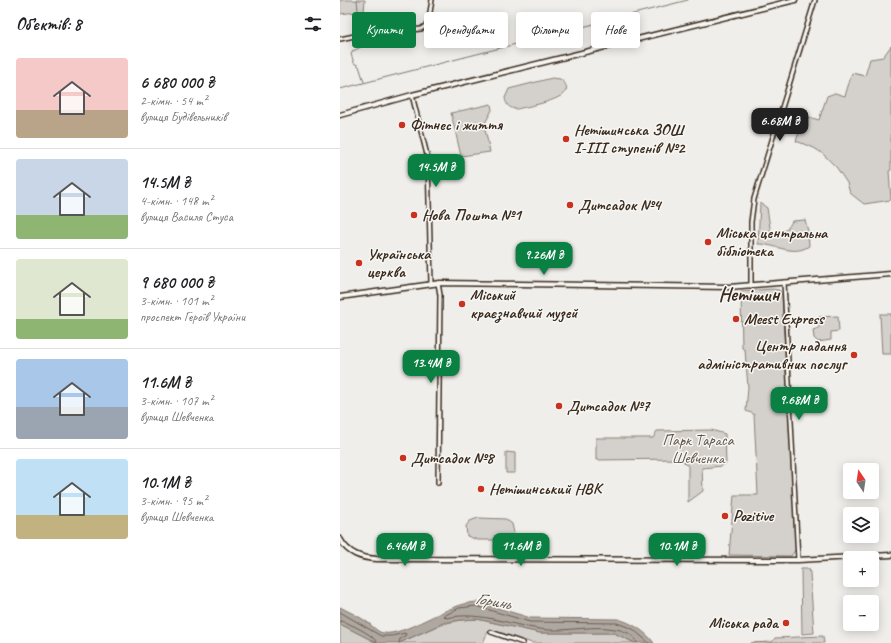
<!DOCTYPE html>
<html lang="uk">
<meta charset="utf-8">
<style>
body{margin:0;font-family:Caveat,sans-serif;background:#f2f2f2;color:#202124;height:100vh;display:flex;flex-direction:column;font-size:15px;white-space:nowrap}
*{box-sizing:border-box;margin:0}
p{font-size:13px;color:#757577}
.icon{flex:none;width:22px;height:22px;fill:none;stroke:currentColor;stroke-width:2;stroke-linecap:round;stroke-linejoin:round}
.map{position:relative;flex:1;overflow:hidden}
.details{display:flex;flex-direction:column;background:#fff;width:340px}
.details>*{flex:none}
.banner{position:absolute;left:12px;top:12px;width:380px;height:36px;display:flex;gap:8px}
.needle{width:26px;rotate:347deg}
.fabs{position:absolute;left:503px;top:463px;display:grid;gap:8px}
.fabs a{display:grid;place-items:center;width:36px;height:36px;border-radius:4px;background:#fff;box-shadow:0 2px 10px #0003;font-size:20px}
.price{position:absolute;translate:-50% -34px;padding:0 9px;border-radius:8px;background:#0b8043;color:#fff;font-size:13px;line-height:26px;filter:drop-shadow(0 1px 2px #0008)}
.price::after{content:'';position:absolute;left:50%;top:24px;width:12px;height:9px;margin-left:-6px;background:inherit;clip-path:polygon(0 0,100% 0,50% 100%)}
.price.selected{background:#222;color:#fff}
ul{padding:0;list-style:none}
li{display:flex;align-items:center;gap:12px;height:100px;padding:0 16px}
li+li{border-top:1px solid #e0e0e0}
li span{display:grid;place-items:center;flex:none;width:112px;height:80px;border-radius:4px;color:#555}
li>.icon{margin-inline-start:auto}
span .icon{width:48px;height:48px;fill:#fffc;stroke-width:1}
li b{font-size:17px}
h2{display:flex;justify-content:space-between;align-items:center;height:48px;padding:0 16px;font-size:17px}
.chip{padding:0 14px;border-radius:4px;background:#fff;box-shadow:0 2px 10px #0003;font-size:14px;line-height:36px}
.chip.selected{background:#0b8043;color:#fff}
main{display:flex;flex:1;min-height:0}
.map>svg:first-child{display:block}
.green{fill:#d4d1cc;stroke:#887e75}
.water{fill:#afa8a1;stroke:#81766d}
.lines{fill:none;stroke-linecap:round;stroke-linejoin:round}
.shore{stroke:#695c52;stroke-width:1}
.stream{stroke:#81766d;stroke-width:1}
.street-casing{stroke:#3b2a1e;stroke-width:6}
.secondary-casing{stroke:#3b2a1e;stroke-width:7}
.street{stroke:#f6f6f2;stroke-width:3}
.secondary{stroke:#f6f6f2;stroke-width:4}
.poi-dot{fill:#c8321e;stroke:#f6f6f2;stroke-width:1.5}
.labels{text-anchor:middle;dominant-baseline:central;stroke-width:3;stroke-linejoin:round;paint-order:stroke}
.poi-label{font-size:16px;font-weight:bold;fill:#3b2a1e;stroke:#f6f6f2;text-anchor:start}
.park-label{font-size:16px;fill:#61544a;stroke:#f6f6f2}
.water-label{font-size:17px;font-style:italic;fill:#64564c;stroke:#f6f6f2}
.district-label{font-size:20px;font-weight:bold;fill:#3b2a1e;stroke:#f6f6f2}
</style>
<main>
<section class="details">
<h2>Об’єктів: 8<svg class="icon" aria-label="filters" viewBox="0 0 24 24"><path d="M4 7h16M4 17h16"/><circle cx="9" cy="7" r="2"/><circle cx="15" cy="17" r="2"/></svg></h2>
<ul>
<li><span style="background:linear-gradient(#f6c9c9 65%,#b9a48a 0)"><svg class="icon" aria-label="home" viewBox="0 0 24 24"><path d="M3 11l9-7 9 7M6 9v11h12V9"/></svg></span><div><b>6 680 000 ₴</b><p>2-кімн. · 54 m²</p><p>вулиця Будівельників</p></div></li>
<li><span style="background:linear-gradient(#c9d6e8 70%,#8fb573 0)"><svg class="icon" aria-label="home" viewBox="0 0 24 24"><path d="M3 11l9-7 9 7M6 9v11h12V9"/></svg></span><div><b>14.5M ₴</b><p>4-кімн. · 148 m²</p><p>вулиця Василя Стуса</p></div></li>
<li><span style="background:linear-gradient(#dfe7d0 75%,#8fb573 0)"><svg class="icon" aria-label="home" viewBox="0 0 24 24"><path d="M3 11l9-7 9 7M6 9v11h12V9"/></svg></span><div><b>9 680 000 ₴</b><p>3-кімн. · 101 m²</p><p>проспект Героїв України</p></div></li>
<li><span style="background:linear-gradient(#a9c7e8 60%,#9aa5b1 0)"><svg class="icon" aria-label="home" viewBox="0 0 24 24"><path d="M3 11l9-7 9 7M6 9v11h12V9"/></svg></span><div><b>11.6M ₴</b><p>3-кімн. · 107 m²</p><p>вулиця Шевченка</p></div></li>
<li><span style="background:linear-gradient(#bfe0f5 70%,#c2b280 0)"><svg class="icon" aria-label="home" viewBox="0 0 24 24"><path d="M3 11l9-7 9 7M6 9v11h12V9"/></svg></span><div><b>10.1M ₴</b><p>3-кімн. · 95 m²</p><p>вулиця Шевченка</p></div></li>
</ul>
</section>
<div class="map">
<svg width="551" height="643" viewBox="0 0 551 643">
<rect width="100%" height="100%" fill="#efeeea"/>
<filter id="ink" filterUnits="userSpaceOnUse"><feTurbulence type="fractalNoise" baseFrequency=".025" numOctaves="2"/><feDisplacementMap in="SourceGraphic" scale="8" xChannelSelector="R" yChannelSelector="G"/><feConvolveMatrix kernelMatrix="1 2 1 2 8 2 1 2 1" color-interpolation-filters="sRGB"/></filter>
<g filter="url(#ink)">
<g class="green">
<polygon points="0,0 25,0 24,11 0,14"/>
<polygon points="551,46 551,170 549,171 551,200 524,204 510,193 507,183 497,168 482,153 474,148 456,141 465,116 479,120 487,96 495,93 505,96 512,73 525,76 530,59 543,57"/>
<path d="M 212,78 L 220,79 C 246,98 187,106 177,109 C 170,109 166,105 165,98 L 169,89 Z"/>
<polygon points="151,104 152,110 144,125 150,152 121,156 111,113"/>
<path d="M 420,203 L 427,208 L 431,234 C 442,228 445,236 452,221 L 465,220 L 468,231 L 469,246 C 453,257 436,244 418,244 Z"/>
<polygon points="433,289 439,290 442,295 456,549 451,556 389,555 394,495 418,495 414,414 406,411 408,387 405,350 402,348 401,291"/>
<polygon points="540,314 551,314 551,354 542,354"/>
<polygon points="498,316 499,331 491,332 491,340 478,342 474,338 473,330 479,328 479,317"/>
<polygon points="371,430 385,434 386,463 382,466 362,468 363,491 348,502 348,466 341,459 256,460 256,438 313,438 317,431"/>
<polygon points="166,452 175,453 175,473 166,473"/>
<polygon points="138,518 166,519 172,524 174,533 166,540 138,540 127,536 126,526 130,521"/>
<polygon points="461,569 469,569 470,573 474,633 462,634"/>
<path d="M 137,619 L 200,633 L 274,633 L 295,643 L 192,643 L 149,629 L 143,643 L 59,643 C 91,630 101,620 137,619 Z"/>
<polygon points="0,624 37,643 0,643"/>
<polygon points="483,636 484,643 411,643 432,642 435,638"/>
</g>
<path class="water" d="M 137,602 L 191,618 L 278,619 C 292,623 305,631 314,643 L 295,643 L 274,633 L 200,633 L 137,619 L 121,620 L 103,623 L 59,643 L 37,643 L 0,624 L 0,607 C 9,612 19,616 27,622 C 32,625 37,632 43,633 C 65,637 107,603 137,602 Z"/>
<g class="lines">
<g class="shore">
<polyline points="0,612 41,636 52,636 65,633 66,635 60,639 59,643"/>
<path d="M 0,621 C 8,622 36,636 37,643"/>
<path d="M 297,643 C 296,635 283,630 275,629 C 254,625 230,631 208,630 C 173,627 142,610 106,618 L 104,616 L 119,608 L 136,606 L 190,622 L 277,623 L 293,629 L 309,643"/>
</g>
<g class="stream">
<polyline points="17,0 20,32"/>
<polyline points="21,37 21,47 13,51 11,54 14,63 19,66 24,82"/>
<polyline points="0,89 348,0"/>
</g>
<defs>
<g id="street">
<polyline points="0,39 24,34 81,29 88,24 92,0"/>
<polyline points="72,95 88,159 91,284"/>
<polyline points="444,282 458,560"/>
<polyline points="411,286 411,222 414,199 475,0"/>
<polyline points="98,483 100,295 98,283"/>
<polyline points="151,632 183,643"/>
</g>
<g id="secondary">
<polyline points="0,115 72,95 455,0"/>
<polyline points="0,297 100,283 389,287 551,274"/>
<path d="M 0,539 C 8,554 21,558 37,559 L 458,560 L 551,555"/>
</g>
</defs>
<use href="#street" class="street-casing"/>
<use href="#secondary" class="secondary-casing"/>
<use href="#street" class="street"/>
<use href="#secondary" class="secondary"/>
</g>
</g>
<g class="poi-dot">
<circle cx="62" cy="125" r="4"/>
<circle cx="226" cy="139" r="4"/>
<circle cx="230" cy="205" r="4"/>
<circle cx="74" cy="215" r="4"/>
<circle cx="368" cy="242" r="4"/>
<circle cx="19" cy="263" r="4"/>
<circle cx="122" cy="304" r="4"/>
<circle cx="396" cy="319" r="4"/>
<circle cx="514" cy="355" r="4"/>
<circle cx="219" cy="406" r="4"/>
<circle cx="63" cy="458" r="4"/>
<circle cx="141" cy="489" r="4"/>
<circle cx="385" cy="516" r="4"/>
<circle cx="446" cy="623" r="4"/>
</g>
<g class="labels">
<g class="poi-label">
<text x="70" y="125">Фітнес і життя</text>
<text x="234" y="130">Нетішинська ЗОШ<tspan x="234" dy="18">І-ІІІ ступенів №2</tspan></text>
<text x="238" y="205">Дитсадок №4</text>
<text x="82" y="215">Нова Пошта №1</text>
<text x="376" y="233">Міська центральна<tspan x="376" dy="18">бібліотека</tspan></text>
<text x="27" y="254">Українська<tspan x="27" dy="18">церква</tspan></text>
<text x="130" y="295">Міський<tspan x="130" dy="18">краєзнавчий музей</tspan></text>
<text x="404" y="319">Meest Express</text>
<text x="506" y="346" text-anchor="end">Центр надання<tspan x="506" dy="18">адміністративних послуг</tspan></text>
<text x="227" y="406">Дитсадок №7</text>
<text x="71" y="458">Дитсадок №8</text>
<text x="149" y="489">Нетішинський НВК</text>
<text x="393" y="516">Pozitive</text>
<text x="438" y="623" text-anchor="end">Міська рада</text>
</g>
<g class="park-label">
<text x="358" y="440">Парк Тараса<tspan x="358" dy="18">Шевченка</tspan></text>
</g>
<g class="water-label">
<text transform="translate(153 601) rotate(10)">Горинь</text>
</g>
<g class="district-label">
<text x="409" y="294">Нетішин</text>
</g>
</g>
</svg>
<div class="fabs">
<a><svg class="needle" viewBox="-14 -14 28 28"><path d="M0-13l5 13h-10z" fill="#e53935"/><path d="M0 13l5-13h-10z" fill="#757577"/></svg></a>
<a><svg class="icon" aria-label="layers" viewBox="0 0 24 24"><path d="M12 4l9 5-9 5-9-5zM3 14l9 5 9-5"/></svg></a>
<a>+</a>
<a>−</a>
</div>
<b class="price selected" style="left:440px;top:142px">6.68M ₴</b>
<b class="price" style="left:96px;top:188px">14.5M ₴</b>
<b class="price" style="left:204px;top:276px">9.26M ₴</b>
<b class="price" style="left:91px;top:384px">13.4M ₴</b>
<b class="price" style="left:459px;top:421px">9.68M ₴</b>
<b class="price" style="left:65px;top:567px">6.46M ₴</b>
<b class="price" style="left:181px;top:567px">11.6M ₴</b>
<b class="price" style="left:337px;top:567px">10.1M ₴</b>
<div class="banner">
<a class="chip selected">Купити</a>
<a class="chip">Орендувати</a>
<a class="chip">Фільтри</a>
<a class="chip">Нове</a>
</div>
</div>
</main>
